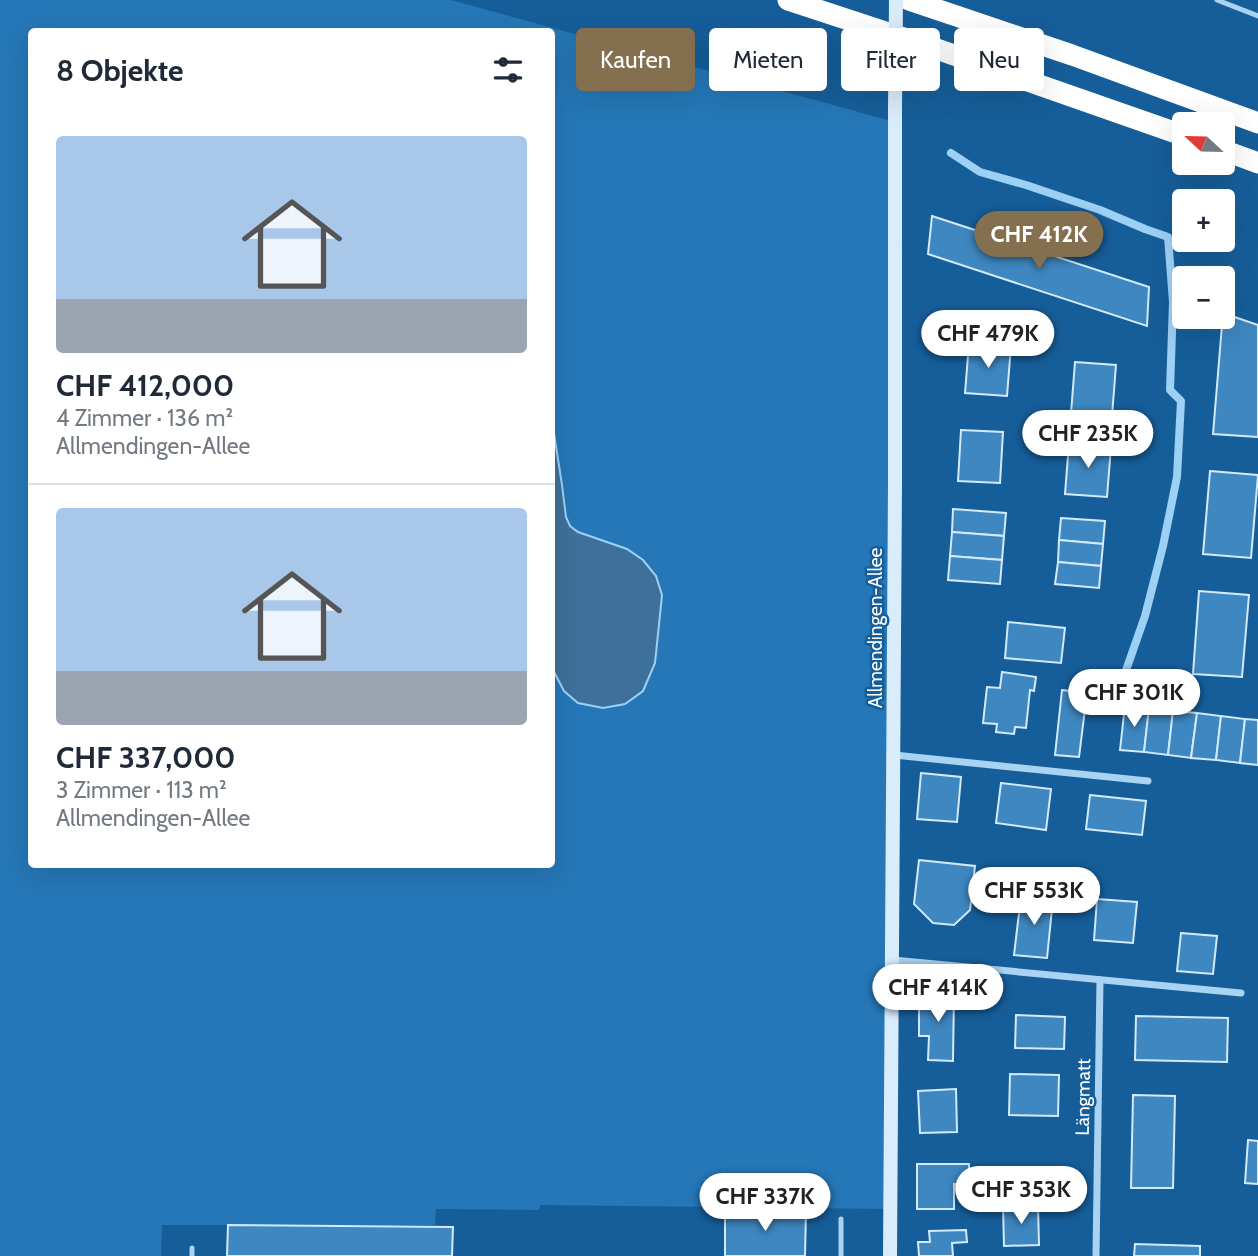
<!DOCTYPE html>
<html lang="de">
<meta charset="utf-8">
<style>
body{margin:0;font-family:Cabin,sans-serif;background:#f6f6f7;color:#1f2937;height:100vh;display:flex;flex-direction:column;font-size:26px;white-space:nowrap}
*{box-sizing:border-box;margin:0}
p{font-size:23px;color:#747a83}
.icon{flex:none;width:38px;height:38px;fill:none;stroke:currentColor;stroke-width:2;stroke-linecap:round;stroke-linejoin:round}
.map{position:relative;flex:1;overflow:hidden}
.panel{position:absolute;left:28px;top:28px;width:527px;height:840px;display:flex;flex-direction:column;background:#fff;border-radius:7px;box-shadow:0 7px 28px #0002}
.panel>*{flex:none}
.hud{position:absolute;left:576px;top:28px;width:576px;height:63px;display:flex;gap:14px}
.needle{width:46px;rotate:292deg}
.tools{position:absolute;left:1172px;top:112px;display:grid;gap:14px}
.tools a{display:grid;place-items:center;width:63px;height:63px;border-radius:7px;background:#fff;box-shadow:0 7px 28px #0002;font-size:35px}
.price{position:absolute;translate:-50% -60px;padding:0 16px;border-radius:24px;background:#fff;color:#222;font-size:23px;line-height:46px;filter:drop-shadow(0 2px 4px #0008)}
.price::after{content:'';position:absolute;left:50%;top:42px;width:21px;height:16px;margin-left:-10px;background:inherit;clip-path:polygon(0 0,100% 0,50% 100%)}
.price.selected{background:#846f4f;color:#fff}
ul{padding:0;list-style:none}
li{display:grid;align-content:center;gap:14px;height:371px;padding:0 28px}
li+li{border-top:2px solid #e0e1e3}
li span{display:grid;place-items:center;height:217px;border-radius:7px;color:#555}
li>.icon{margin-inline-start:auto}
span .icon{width:126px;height:126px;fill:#fffc;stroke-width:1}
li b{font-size:30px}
h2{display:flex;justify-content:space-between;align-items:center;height:84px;padding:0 28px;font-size:30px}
.tag{padding:0 24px;border-radius:7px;background:#fff;box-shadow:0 7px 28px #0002;font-size:24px;line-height:63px}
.tag.selected{background:#846f4f;color:#fff}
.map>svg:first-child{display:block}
.green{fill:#2577b7;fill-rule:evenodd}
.water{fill:#3d719b;stroke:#9dd0f5;stroke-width:2}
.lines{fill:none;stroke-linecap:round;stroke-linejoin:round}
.stream{stroke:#9dd0f5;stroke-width:8}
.building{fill:#3e87c1;stroke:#d2eafd;stroke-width:2}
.lane{stroke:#aad3f2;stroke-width:5}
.street{stroke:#aad3f2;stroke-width:7}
.secondary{stroke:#d9ecfc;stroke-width:14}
.highway{stroke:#fff;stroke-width:21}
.secondary-bridge{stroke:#d9ecfc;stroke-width:14}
.labels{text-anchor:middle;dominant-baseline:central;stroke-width:5;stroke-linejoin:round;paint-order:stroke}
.street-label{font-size:19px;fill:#fff;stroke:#165e9a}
</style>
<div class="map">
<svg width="1258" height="1256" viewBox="0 0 1258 1256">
<rect width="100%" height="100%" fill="#165e9a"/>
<path class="green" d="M 0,0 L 451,0 L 895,122 L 889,1209 L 540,1205 L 539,1210 L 436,1209 L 435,1225 L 162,1225 L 161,1256 L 0,1256 ZM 32,32 L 551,32 L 551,864 L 32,864 Z"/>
<polygon class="water" points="551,414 562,485 566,517 570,526 578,532 627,549 643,560 656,576 662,595 655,663 643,691 625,704 603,708 578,703 564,691 551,666"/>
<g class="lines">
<polyline class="stream" points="951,153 980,172 1026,185 1100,210 1145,229 1168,237 1173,302 1170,390 1181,401 1177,477 1163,546 1145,616 1124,676"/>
</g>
<g class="building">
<polygon points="932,216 1149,287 1147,326 928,254"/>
<polygon points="1223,313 1258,325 1258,437 1213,434"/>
<polygon points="969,343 1011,346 1007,396 965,393"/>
<polygon points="1075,362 1116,365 1112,416 1071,413"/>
<polygon points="961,430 1003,432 1000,483 958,481"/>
<polygon points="1069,443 1111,447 1107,497 1065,494"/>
<polygon points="1210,471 1258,475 1251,558 1203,554"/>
<polygon points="953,509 1006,513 1004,536 952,532"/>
<polygon points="1061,518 1105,521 1103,544 1059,540"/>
<polygon points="952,532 1004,536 1002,560 950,556"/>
<polygon points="1059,540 1103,544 1101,566 1058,562"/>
<polygon points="950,556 1002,560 1000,584 948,580"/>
<polygon points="1058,562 1101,566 1099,588 1055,584"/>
<polygon points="1199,591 1249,595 1242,677 1193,674"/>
<polygon points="1008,622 1065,628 1061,663 1005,658"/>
<polygon points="1002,672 1036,677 1034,691 1030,690 1026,728 1015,727 1014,734 996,732 997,724 983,723 987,687 1000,688"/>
<polygon points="1062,690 1087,693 1079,757 1055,755"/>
<polygon points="1125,705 1149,708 1144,752 1120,750"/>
<polygon points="1149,708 1173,711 1168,755 1144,752"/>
<polygon points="1173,711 1197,713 1191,758 1168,755"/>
<polygon points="1197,713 1221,716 1216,760 1191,758"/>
<polygon points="1221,716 1245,719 1240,763 1216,760"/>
<polygon points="1245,719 1258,720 1258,765 1240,763"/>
<polygon points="921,773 961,777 957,822 917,819"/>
<polygon points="1001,783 1051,789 1046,830 996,823"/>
<polygon points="1090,795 1146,801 1142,835 1086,829"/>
<polygon points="919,860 975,866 970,910 954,925 933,923 914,904"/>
<polygon points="1021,896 1053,899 1047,958 1014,955"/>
<polygon points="1097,899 1137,902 1133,943 1094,940"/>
<polygon points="1181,933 1217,936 1213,974 1177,971"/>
<polygon points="919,992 954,993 953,1061 928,1060 929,1036 919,1036"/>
<polygon points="1016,1015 1065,1017 1064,1049 1015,1048"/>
<polygon points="1136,1016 1228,1018 1227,1062 1135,1060"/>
<polygon points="1010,1074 1059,1075 1058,1116 1009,1115"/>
<polygon points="956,1089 957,1132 920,1133 918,1091"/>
<polygon points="1133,1095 1175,1096 1173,1188 1131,1188"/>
<polygon points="1248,1140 1258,1141 1258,1184 1245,1183"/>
<polygon points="917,1164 969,1164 969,1184 954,1184 954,1209 917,1209"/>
<polygon points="1003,1206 1038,1206 1039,1245 1004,1246"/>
<polygon points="725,1210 806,1210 805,1256 725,1256"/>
<polygon points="228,1225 453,1227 452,1256 227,1256"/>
<polygon points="966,1230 967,1242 952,1243 953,1256 919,1256 918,1242 930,1242 929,1231"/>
<polygon points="1135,1244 1200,1246 1200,1256 1134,1256"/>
</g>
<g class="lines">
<g class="lane">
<polyline points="1217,0 1258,16"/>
<polyline points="192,1256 192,1248"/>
<polyline points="841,1256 841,1219"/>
</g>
<g class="street">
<polyline points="894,755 1148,781"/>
<polyline points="893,960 1241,993"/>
<polyline points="1096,1256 1100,980"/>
</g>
<polyline class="secondary" points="890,1256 895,485 895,108"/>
<g class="highway">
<polyline points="788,0 931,47 1185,136"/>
<polyline points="909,0 1072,55 1258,123"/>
<polyline points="1223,150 1258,163"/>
</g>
<polyline class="secondary-bridge" points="895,108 896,0"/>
</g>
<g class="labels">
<g class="street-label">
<text transform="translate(875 628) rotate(-90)">Allmendingen-Allee</text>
<text transform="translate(1083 1097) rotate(-89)">Längmatt</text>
</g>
</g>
</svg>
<div class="tools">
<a><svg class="needle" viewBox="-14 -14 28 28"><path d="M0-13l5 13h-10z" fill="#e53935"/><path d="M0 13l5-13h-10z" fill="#747a83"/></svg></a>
<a>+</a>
<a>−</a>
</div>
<b class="price selected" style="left:1039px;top:271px">CHF 412K</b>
<b class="price" style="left:988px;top:370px">CHF 479K</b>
<b class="price" style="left:1088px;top:470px">CHF 235K</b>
<b class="price" style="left:1134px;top:729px">CHF 301K</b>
<b class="price" style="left:1034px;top:927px">CHF 553K</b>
<b class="price" style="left:938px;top:1024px">CHF 414K</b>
<b class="price" style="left:1021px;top:1226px">CHF 353K</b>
<b class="price" style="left:765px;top:1233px">CHF 337K</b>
<div class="hud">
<a class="tag selected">Kaufen</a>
<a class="tag">Mieten</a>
<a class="tag">Filter</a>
<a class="tag">Neu</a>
</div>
<section class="panel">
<h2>8 Objekte<svg class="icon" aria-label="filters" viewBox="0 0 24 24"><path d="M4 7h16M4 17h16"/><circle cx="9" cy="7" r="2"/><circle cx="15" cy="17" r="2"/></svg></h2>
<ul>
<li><span style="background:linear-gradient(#a9c7e8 75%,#9aa5b1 0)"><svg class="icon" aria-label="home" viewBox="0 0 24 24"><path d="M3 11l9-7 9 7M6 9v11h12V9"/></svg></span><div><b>CHF 412,000</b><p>4 Zimmer · 136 m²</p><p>Allmendingen-Allee</p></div></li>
<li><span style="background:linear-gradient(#a9c7e8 75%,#9aa5b1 0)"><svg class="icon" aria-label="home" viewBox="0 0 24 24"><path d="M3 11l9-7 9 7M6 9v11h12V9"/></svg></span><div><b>CHF 337,000</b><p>3 Zimmer · 113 m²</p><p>Allmendingen-Allee</p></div></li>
</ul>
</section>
</div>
